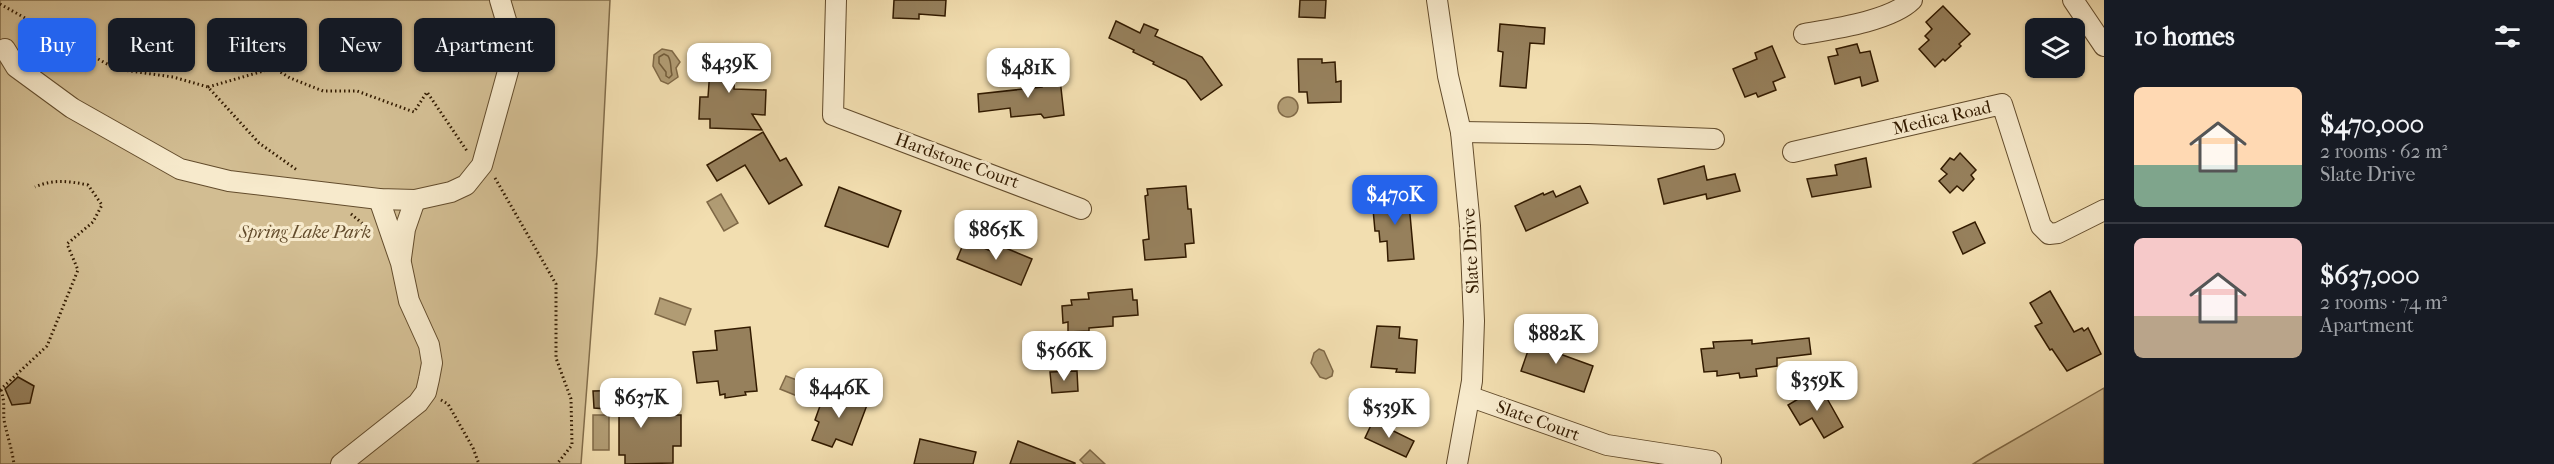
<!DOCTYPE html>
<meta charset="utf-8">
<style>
body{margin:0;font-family:"IM FELL French Canon",serif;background:#20242c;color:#f1f3f6;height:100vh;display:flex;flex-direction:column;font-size:22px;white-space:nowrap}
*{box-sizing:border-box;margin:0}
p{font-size:20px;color:#9ea1a6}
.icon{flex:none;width:33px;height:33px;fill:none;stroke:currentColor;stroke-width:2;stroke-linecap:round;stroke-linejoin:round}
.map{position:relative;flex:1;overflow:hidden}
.details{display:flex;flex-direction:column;background:#171b24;width:450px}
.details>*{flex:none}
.hud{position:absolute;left:18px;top:18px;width:570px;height:54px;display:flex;gap:12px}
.fabs{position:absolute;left:2025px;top:18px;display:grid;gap:12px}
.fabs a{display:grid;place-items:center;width:60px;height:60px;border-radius:9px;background:#171b24;box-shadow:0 2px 4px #0004;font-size:30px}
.price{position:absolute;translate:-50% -51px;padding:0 14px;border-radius:12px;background:#fff;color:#222;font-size:20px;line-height:39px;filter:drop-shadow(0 2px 3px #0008)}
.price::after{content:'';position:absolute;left:50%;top:36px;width:18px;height:14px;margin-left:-9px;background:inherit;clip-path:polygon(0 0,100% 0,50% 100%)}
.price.active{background:#2563eb;color:#fff}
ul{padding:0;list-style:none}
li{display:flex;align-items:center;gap:18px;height:150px;padding:0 30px}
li+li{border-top:2px solid #363941}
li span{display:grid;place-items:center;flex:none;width:168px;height:120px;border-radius:9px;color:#555}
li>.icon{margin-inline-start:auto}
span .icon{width:72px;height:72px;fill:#fffc;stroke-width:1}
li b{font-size:26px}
h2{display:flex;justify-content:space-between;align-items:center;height:72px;padding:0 30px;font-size:26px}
.pill{padding:0 21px;border-radius:9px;background:#171b24;box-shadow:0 2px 4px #0004;font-size:21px;line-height:54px}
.pill.active{background:#2563eb;color:#fff}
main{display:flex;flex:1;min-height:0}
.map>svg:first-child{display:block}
.green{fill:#d2bd92;stroke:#826c49;stroke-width:1.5}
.water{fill:#b19c74;stroke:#7f6846;stroke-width:1.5}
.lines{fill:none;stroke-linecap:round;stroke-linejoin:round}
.shore{stroke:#725c3a;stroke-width:1.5}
.building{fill:#96805c;stroke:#331b00;stroke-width:1.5}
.minor-casing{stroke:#634c2c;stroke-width:22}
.path{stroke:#331b00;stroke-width:3;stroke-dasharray:1.5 3;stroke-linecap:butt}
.minor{stroke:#f7eacc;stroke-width:20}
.labels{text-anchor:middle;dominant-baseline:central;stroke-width:6;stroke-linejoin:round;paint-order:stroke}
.street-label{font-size:18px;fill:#331b00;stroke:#f7eacc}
.park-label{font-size:18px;font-style:italic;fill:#634c2c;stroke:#f7eacc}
</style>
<main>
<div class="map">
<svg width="2104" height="464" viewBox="0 0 2104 464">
<rect width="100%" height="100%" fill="#f2deb0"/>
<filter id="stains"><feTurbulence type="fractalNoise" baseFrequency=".00333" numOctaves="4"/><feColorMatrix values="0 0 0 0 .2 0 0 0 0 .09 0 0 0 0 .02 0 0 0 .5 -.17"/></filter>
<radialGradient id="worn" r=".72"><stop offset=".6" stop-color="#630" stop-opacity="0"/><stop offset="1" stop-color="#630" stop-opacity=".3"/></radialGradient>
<g class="green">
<polygon points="0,0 610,0 597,253 581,464 0,464"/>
<polygon points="2104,388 2104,464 1973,464 1986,456"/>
</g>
<g class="water">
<polygon points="662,49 672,51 680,62 676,68 678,77 668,84 661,81 653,66 654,55"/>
<circle cx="1288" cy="107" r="10"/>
<polygon points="721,194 738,223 724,231 707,202"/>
<polygon points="660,298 691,309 685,325 655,314"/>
<polygon points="1319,349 1324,351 1333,371 1332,376 1326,379 1320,377 1311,363 1314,353"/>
<polygon points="786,376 813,386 807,400 780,389"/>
<rect x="593" y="415" width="16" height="35"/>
<polygon points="1090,450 1105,464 1084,464 1080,460"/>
</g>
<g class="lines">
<path class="shore" d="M 664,54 L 668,56 C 672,62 670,68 672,75 L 669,78 L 666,76 L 666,72 L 659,63 L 659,57 Z"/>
</g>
<g class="building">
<polygon points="894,0 946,0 945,16 919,14 919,19 893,18"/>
<polygon points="1300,0 1326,0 1325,18 1299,17"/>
<polygon points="1943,6 1970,34 1959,44 1961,46 1945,61 1943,59 1935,67 1919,49 1929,40 1925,36 1932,29 1926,22"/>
<polygon points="1116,21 1140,33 1144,24 1158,30 1155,36 1202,57 1222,85 1201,100 1186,80 1153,64 1154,62 1133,52 1134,50 1109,38"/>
<polygon points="1500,24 1545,28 1544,44 1530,43 1526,88 1500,86 1503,52 1498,51"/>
<polygon points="1857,44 1860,53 1870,51 1878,81 1862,86 1860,77 1835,84 1828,57 1838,55 1836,49"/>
<polygon points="1772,46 1785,77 1773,82 1776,90 1758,97 1756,93 1745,97 1733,69 1757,59 1755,53"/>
<polygon points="701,48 736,50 734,89 766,90 765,115 752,114 762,130 710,128 710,119 699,119 700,97 708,97 710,69 700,68"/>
<polygon points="1298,59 1322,59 1322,63 1335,62 1336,82 1341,81 1341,102 1308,103 1307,92 1299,92"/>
<polygon points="1059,70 1064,115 1044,118 1041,114 1011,117 1010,108 979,112 978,94 1042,87 1040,73"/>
<polygon points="763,132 780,161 786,158 802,185 769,204 745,165 717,181 707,165"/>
<polygon points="1960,153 1976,170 1971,175 1974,179 1963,191 1957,186 1950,193 1939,181 1947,174 1941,169 1950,158 1954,160"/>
<polygon points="1866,158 1871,187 1812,197 1807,179 1837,175 1835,165"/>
<polygon points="1704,166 1707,180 1735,174 1740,191 1707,199 1706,194 1664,204 1658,179"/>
<polygon points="1186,186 1188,209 1191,209 1194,243 1185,244 1186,257 1145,260 1143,240 1149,239 1145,196 1148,195 1147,189"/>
<polygon points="1580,186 1588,203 1526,231 1515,206 1543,193 1544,195 1553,191 1556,197"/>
<polygon points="839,187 901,211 888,247 825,226"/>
<polygon points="1408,192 1414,259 1388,261 1387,241 1380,242 1379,231 1375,231 1373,209 1381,208 1385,194"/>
<polygon points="1975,222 1985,243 1963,254 1953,232"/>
<polygon points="965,240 993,252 996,244 1032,259 1021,285 957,259"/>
<polygon points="1132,289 1133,300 1137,300 1138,315 1113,317 1113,326 1089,328 1089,331 1068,332 1068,322 1063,323 1062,306 1072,305 1071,300 1089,299 1088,293"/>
<polygon points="2050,291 2074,332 2082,328 2084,331 2088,328 2101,354 2067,371 2052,349 2050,350 2035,326 2042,323 2030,303"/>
<polygon points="1377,326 1400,327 1399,338 1417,340 1415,373 1396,372 1397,369 1371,367"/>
<polygon points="750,327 757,391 745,392 746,395 725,398 725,394 720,395 718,381 697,383 693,352 717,350 715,331"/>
<polygon points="1536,335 1563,345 1560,354 1593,366 1584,392 1521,371 1531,342 1533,342"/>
<polygon points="1809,338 1811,354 1777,358 1777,366 1756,369 1757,376 1740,378 1739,373 1717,376 1717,371 1704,372 1701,349 1714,348 1713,342 1752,340 1752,344"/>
<polygon points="1077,371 1078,391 1052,393 1050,372"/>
<polygon points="18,377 34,386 30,403 12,405 5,389"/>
<polygon points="1820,386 1843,427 1824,438 1812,418 1800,425 1788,405"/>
<polygon points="634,390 635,411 644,411 644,415 681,415 681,446 673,446 673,463 625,464 625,455 619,455 619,410 594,408 593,391"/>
<polygon points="825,392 846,400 848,394 862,399 861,403 867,405 852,445 836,439 832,447 812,440 819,422 815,420"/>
<polygon points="1373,421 1414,441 1406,457 1365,438"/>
<polygon points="920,439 976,452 973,464 914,464"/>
<polygon points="1018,441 1075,463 1075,464 1010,464"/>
</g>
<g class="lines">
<defs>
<g id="minor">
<polyline points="836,0 833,115 1081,209"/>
<polyline points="1437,0 1448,76 1461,132 1470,226 1474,321 1472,381 1457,464"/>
<polyline points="2073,0 2104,46"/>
<path d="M 1804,34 C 1833,29 1891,21 1912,0"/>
<polyline points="5,49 16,67 72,108 180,169 229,181 379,199 415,200 451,192 466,185 482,165 510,64 511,37 500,0"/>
<polyline points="1461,132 1588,134 1714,139"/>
<polyline points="1793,152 2002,104 2041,226 2049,234 2058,233 2104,210"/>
<polyline points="401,258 405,229 415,200"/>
<polyline points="1471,397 1607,445 1711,461"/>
<polyline points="341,464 418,403 426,392 429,379 432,363 429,345 409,301 401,263 379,199"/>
</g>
</defs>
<use href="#minor" class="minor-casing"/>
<g class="path">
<polyline points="0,4 116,69 173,77 208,87 259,143 297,170"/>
<polyline points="208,87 274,68 290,78 323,91 357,91 414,112 427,92 467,151"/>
<polyline points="495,178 556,284 556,358 571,399 572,445 557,464"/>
<polyline points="351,214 369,229"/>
<path d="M 0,390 L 47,346 L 78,270 L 67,244 L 93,222 L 102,205 L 88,185 C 69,181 53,179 35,187"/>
<path d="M 1,390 C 6,404 2,413 5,425 C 8,438 12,450 14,464"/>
<polyline points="441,400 448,404 473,448 479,464"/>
</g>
<use href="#minor" class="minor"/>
</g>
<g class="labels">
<g class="street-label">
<text transform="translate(1942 118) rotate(-13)">Medica Road</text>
<text transform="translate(957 161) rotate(20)">Hardstone Court</text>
<text transform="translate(1471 251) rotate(-93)">Slate Drive</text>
<text transform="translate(1538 421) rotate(20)">Slate Court</text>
</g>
<g class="park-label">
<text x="305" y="232">Spring Lake Park</text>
</g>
</g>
<rect width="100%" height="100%" filter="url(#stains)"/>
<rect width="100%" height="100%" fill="url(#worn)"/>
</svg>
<div class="fabs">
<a><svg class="icon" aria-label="layers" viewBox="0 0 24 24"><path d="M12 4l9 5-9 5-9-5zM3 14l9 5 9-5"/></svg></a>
</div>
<b class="price" style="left:729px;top:94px">$439K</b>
<b class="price" style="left:1028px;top:99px">$481K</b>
<b class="price active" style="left:1395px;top:226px">$470K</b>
<b class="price" style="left:996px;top:261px">$865K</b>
<b class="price" style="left:1556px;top:365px">$882K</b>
<b class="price" style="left:1064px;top:382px">$566K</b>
<b class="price" style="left:1817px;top:412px">$359K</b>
<b class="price" style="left:839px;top:419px">$446K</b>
<b class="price" style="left:641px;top:429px">$637K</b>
<b class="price" style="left:1389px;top:439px">$539K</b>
<div class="hud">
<a class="pill active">Buy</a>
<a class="pill">Rent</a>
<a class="pill">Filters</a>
<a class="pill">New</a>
<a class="pill">Apartment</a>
</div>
</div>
<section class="details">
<h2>10 homes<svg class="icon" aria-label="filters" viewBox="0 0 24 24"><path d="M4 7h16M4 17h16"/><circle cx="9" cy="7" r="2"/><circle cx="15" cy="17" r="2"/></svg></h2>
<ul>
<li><span style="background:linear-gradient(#ffd9b3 65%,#7fa58c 0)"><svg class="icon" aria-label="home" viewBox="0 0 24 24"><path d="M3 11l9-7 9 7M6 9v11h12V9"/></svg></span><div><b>$470,000</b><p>2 rooms · 62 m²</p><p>Slate Drive</p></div></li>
<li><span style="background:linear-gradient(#f6c9c9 65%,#b9a48a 0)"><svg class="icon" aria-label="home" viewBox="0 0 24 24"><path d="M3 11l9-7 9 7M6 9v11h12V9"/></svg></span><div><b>$637,000</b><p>2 rooms · 74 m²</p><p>Apartment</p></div></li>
</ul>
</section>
</main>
